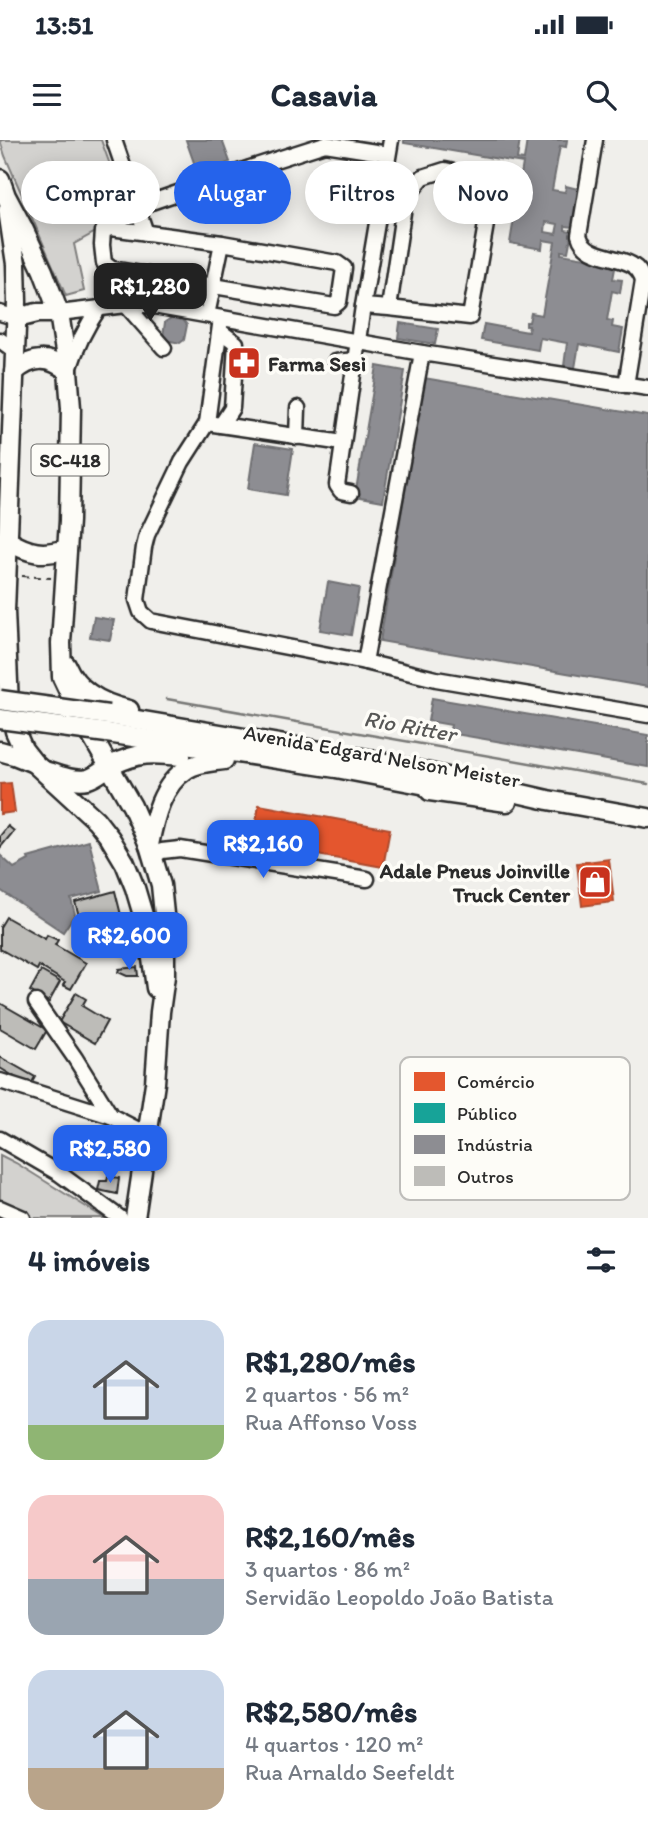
<!DOCTYPE html>
<html lang="pt">
<meta charset="utf-8">
<style>
body{margin:0;font-family:Itim,sans-serif;background:#f2f2f3;color:#1f2937;height:100vh;display:flex;flex-direction:column;font-size:26px;white-space:nowrap}
*{box-sizing:border-box;margin:0}
p{font-size:23px;color:#747a83}
.icon{flex:none;width:38px;height:38px;fill:none;stroke:currentColor;stroke-width:2;stroke-linecap:round;stroke-linejoin:round}
.map{position:relative;height:1078px;overflow:hidden}
.details{display:flex;flex-direction:column;background:#fff;flex:1}
.details>*{flex:none}
.top-card{position:absolute;left:21px;top:21px;width:607px;height:63px;display:flex;gap:14px}
.price{position:absolute;translate:-50% -60px;padding:0 16px;border-radius:14px;background:#2563eb;color:#fff;font-size:23px;line-height:46px;filter:drop-shadow(0 2px 4px #0008)}
.price::after{content:'';position:absolute;left:50%;top:42px;width:21px;height:16px;margin-left:-10px;background:inherit;clip-path:polygon(0 0,100% 0,50% 100%)}
.price.on{background:#222;color:#fff}
ul{padding:0;list-style:none}
li{display:flex;align-items:center;gap:21px;height:175px;padding:0 28px}
li span{display:grid;place-items:center;flex:none;width:196px;height:140px;border-radius:21px;color:#555}
li>.icon{margin-inline-start:auto}
span .icon{width:84px;height:84px;fill:#fffc;stroke-width:1}
li b{font-size:30px}
h2{display:flex;justify-content:space-between;align-items:center;height:84px;padding:0 28px;font-size:30px}
.pill{padding:0 24px;border-radius:32px;background:#fff;box-shadow:0 4px 18px #0003;font-size:24px;line-height:63px}
.pill.on{background:#2563eb;color:#fff}
.status{display:flex;justify-content:space-between;align-items:center;height:49px;padding:0 35px;background:#fff;direction:ltr}
.status svg{height:19px;fill:currentColor}
header{display:flex;justify-content:space-between;align-items:center;height:91px;padding:0 28px;background:#fff;font-size:32px;font-weight:700}
.map>svg:first-child{display:block}
.green{fill:#d3d2cf;stroke:#7f7e7d;stroke-width:2}
.shops{fill:#e4572e;stroke:#ac4a2d;stroke-width:2}
.public{fill:#17a398;stroke:#1d7f77;stroke-width:2}
.industry{fill:#8d8d92;stroke:#707073;stroke-width:2;fill-rule:evenodd}
.lines{fill:none;stroke-linecap:round;stroke-linejoin:round}
.stream{stroke:#777775;stroke-width:2.5}
.building{fill:#bdbcb8;stroke:#2b2b2b;stroke-width:2}
.minor-casing{stroke:#2b2b2b;stroke-width:19}
.major-casing{stroke:#2b2b2b;stroke-width:23}
.path{stroke:#2b2b2b;stroke-width:2;stroke-dasharray:7 5;stroke-linecap:butt}
.minor{stroke:#fdfcf7;stroke-width:14}
.major{stroke:#fdfcf7;stroke-width:18}
.major-bridge-casing{stroke:#2b2b2b;stroke-width:23;stroke-linecap:butt}
.major-bridge{stroke:#fdfcf7;stroke-width:18}
.labels{text-anchor:middle;dominant-baseline:central;stroke-width:7;stroke-linejoin:round;paint-order:stroke}
.shield{fill:#fdfcf7;stroke:#6a6a68;stroke-width:2}
.shield-label{font-size:19px;font-weight:bold;fill:#2b2b2b}
.poi-label{font-size:21px;font-weight:bold;fill:#2b2b2b;stroke:#fdfcf7;text-anchor:start}
.street-label{font-size:21px;fill:#2b2b2b;stroke:#fdfcf7}
.water-label{font-size:23px;font-style:italic;fill:#575756;stroke:#fdfcf7}
.key{fill:#fdfcf7;stroke:#bebdba;stroke-width:2}
.key-label{font-size:19px;fill:#2b2b2b}
</style>
<div class="status"><b>13:51</b><svg viewBox="0 0 49 12"><path d="M0 12V9h3v3zM5 12V6h3v6zM10 12V3h3v9zM15 12V0h3v12zM26 1h20v11H26zM47 4h2v5h-2z"/></svg></div>
<header><svg class="icon" aria-label="menu" viewBox="0 0 24 24"><path d="M4 6h16M4 12h16M4 18h16"/></svg>Casavia<svg class="icon" aria-label="search" viewBox="0 0 24 24"><circle cx="10" cy="10" r="6"/><path d="M15 15l6 6"/></svg></header>
<div class="map">
<svg width="648" height="1078" viewBox="0 0 648 1078">
<rect width="100%" height="100%" fill="#f0efeb"/>
<filter id="ink" filterUnits="userSpaceOnUse"><feTurbulence type="fractalNoise" baseFrequency=".0143" numOctaves="2"/><feDisplacementMap in="SourceGraphic" scale="14" xChannelSelector="R" yChannelSelector="G"/><feConvolveMatrix kernelMatrix="1 2 1 2 8 2 1 2 1" color-interpolation-filters="sRGB"/></filter>
<g filter="url(#ink)">
<g class="green">
<polygon points="0,0 101,0 128,74 74,104 84,151 66,156 5,16"/>
<polygon points="0,1015 16,1023 104,1078 0,1078"/>
</g>
<g class="shops">
<polygon points="11,643 15,672 0,674 0,644"/>
<polygon points="259,665 390,689 383,727 252,703"/>
<polygon points="609,719 614,762 582,766 577,723"/>
</g>
<polygon class="public" points="89,1001 121,1013 114,1032 83,1020"/>
<g class="industry">
<polygon points="186,0 222,0 230,22 198,34"/>
<path d="M 404,0 L 520,0 L 517,19 L 524,20 L 527,0 L 567,0 L 566,7 L 560,6 L 552,50 L 565,52 L 566,46 L 578,49 L 578,54 L 573,87 L 565,86 L 565,90 L 572,91 L 568,112 L 561,111 L 561,114 L 616,123 L 613,139 L 622,140 L 620,153 L 612,151 L 607,180 L 613,181 L 612,187 L 623,189 L 619,212 L 579,204 L 575,228 L 564,226 L 567,203 L 540,198 L 538,210 L 481,200 L 484,184 L 528,192 L 529,186 L 526,186 L 526,182 L 529,182 L 531,173 L 542,175 L 555,102 L 543,100 L 542,109 L 510,103 L 523,23 L 404,3 ZM 546,82 L 558,84 L 556,94 L 545,92 Z"/>
<polygon points="174,153 187,156 191,159 188,178 183,180 187,185 184,200 180,203 166,200 163,197 165,182 171,178 167,175 171,156"/>
<polygon points="400,183 438,189 435,204 398,198"/>
<polygon points="377,226 405,231 383,361 355,356"/>
<polygon points="424,238 648,276 648,547 380,501"/>
<polygon points="255,303 293,309 286,355 248,349"/>
<polygon points="328,442 359,448 351,495 320,490"/>
<polygon points="94,477 114,480 110,500 90,497"/>
<polygon points="432,558 648,595 648,627 449,593 451,585 428,581"/>
<polygon points="89,701 102,751 71,759 75,774 63,792 0,750 0,715 14,728 29,720 28,718"/>
</g>
<g class="lines">
<polyline class="stream" points="167,559 648,644"/>
</g>
<g class="building">
<polygon points="8,686 14,691 0,708 0,696"/>
<polygon points="115,751 121,775 82,786 75,762"/>
<polygon points="132,775 134,787 131,787 133,796 127,798 122,777"/>
<polygon points="6,777 45,799 47,795 58,800 55,805 86,823 71,849 63,845 65,842 39,826 37,830 0,809 0,787"/>
<polygon points="104,782 111,802 88,808 84,795 81,796 79,791 85,789 84,788"/>
<polygon points="137,827 138,836 127,836 118,832 119,829"/>
<polygon points="41,831 60,842 49,862 30,851"/>
<polygon points="76,853 86,859 82,866 107,881 95,903 59,882"/>
<polygon points="0,863 47,890 36,909 0,888"/>
<polygon points="0,917 35,937 30,946 0,928"/>
<polygon points="108,1036 119,1038 117,1054 98,1050 100,1041 107,1041"/>
</g>
<g class="lines">
<defs>
<g id="minor">
<polyline points="114,0 146,93"/>
<path d="M 595,0 L 579,95 C 587,126 637,109 643,141 L 626,245"/>
<polyline points="137,67 250,28 325,4 388,14"/>
<polygon points="111,88 222,103 337,123 344,128 339,162 334,166 112,129 104,123 102,105 103,91"/>
<polyline points="126,165 164,208"/>
<polyline points="363,166 389,168 405,59 423,37 445,30 472,36 490,61 470,177 389,168"/>
<polyline points="0,173 17,178"/>
<polyline points="59,173 126,165 148,165 422,213 648,248"/>
<polyline points="207,175 222,103"/>
<polyline points="221,178 207,283 182,322 147,395 144,407 137,460 141,472 151,481 365,522 436,539 648,575"/>
<polyline points="220,191 236,203 232,268 221,285"/>
<polyline points="0,200 15,211"/>
<polyline points="335,222 356,220"/>
<path d="M 69,230 C 76,207 85,188 99,168"/>
<polyline points="207,283 343,303"/>
<polyline points="297,297 298,268"/>
<polyline points="351,353 341,351 337,345 363,166 391,0"/>
<polyline points="365,522 422,213"/>
<polyline points="153,717 162,711 180,709 367,739"/>
<polyline points="36,862 75,918 111,976 148,995"/>
<polyline points="0,941 111,976"/>
<polyline points="0,999 60,1034 120,1078"/>
<polyline points="0,1068 23,1078"/>
</g>
<g id="major">
<polyline points="0,39 6,56 23,88 43,131 59,173 68,231 71,268 69,381 61,503 62,537 84,583 132,666 149,705 161,745 165,784 165,836 160,872 155,943 135,1078"/>
<polyline points="8,70 16,124 17,162 5,471 9,566 15,591 23,609 34,623 96,680 110,698 125,723 135,748 143,775 150,804 156,848"/>
<polyline points="17,178 37,173 59,173"/>
<path d="M 14,232 C 33,216 48,216 68,231"/>
<path d="M 8,401 C 30,414 43,416 67,409"/>
<path d="M 66,525 C 77,551 102,564 129,570"/>
<polyline points="108,575 368,619 548,660 648,678"/>
<polyline points="107,593 336,628 442,648"/>
<polyline points="0,611 14,615 34,623"/>
<path d="M 45,631 C 57,635 74,642 88,639 C 96,637 104,629 112,625 C 139,612 152,613 181,616"/>
<polyline points="430,651 507,662"/>
<path d="M 149,705 C 154,678 162,644 187,629 C 198,622 212,622 224,620"/>
</g>
</defs>
<use href="#minor" class="minor-casing"/>
<use href="#major" class="major-casing"/>
<polyline class="path" points="22,436 51,438"/>
<use href="#minor" class="minor"/>
<use href="#major" class="major"/>
<defs>
<g id="major-bridge">
<polyline points="0,560 108,575"/>
<polyline points="0,579 107,593"/>
</g>
</defs>
<use href="#major-bridge" class="major-bridge-casing"/>
<use href="#major-bridge" class="major-bridge"/>
</g>
</g>
<defs>
<symbol id="pharmacy-square" viewBox="-11 -11 22 22"><rect x="-9" y="-9" width="18" height="18" rx="4" fill="#c8321e" stroke="#fdfcf7"/><path d="M-2-6h4v4h4v4h-4v4h-4v-4h-4v-4h4Z" fill="#fff"/></symbol>
<symbol id="shop-square" viewBox="-11 -11 22 22"><rect x="-9" y="-9" width="18" height="18" rx="4" fill="#c8321e" stroke="#fdfcf7"/><path d="M-5-2.5h2.3a2.7 3.5 0 0 1 5.4 0H5L5.5 6h-11ZM-1.5-2.5h3a1.5 2.3 0 0 0-3 0Z" fill="#fff"/></symbol>
</defs>
<g fill-rule="evenodd">
<use href="#pharmacy-square" x="225" y="204" width="38" height="38"/>
<use href="#shop-square" x="576" y="723" width="38" height="38"/>
</g>
<g class="labels">
<rect class="shield" x="31.5" y="304.5" width="77" height="31" rx="5"/>
<g class="shield-label">
<text x="70" y="320">SC-418</text>
</g>
<g class="poi-label">
<text x="268" y="223">Farma Sesi</text>
<text x="570" y="730" text-anchor="end">Adale Pneus Joinville<tspan x="570" dy="24">Truck Center</tspan></text>
</g>
<g class="street-label">
<text transform="translate(382 616) rotate(10)">Avenida Edgard Nelson Meister</text>
</g>
<g class="water-label">
<text transform="translate(410 586) rotate(10)">Rio Ritter</text>
</g>
</g>
<rect x="400" y="917" width="230" height="143" rx="10" class="key"/>
<rect x="414" y="932" width="31" height="19" fill="#e4572e"/>
<rect x="414" y="963" width="31" height="20" fill="#17a398"/>
<rect x="414" y="995" width="31" height="19" fill="#8d8d92"/>
<rect x="414" y="1026" width="31" height="20" fill="#bdbcb8"/>
<g class="key-label">
<text x="457" y="948">Comércio</text>
<text x="457" y="980">Público</text>
<text x="457" y="1011">Indústria</text>
<text x="457" y="1043">Outros</text>
</g>
</svg>
<b class="price on" style="left:150px;top:183px">R$1,280</b>
<b class="price" style="left:263px;top:740px">R$2,160</b>
<b class="price" style="left:129px;top:832px">R$2,600</b>
<b class="price" style="left:110px;top:1045px">R$2,580</b>
<div class="top-card">
<a class="pill">Comprar</a>
<a class="pill on">Alugar</a>
<a class="pill">Filtros</a>
<a class="pill">Novo</a>
</div>
</div>
<section class="details">
<h2>4 imóveis<svg class="icon" aria-label="filters" viewBox="0 0 24 24"><path d="M4 7h16M4 17h16"/><circle cx="9" cy="7" r="2"/><circle cx="15" cy="17" r="2"/></svg></h2>
<ul>
<li><span style="background:linear-gradient(#c9d6e8 75%,#8fb573 0)"><svg class="icon" aria-label="home" viewBox="0 0 24 24"><path d="M3 11l9-7 9 7M6 9v11h12V9"/></svg></span><div><b>R$1,280/mês</b><p>2 quartos · 56 m²</p><p>Rua Affonso Voss</p></div></li>
<li><span style="background:linear-gradient(#f6c9c9 60%,#9aa5b1 0)"><svg class="icon" aria-label="home" viewBox="0 0 24 24"><path d="M3 11l9-7 9 7M6 9v11h12V9"/></svg></span><div><b>R$2,160/mês</b><p>3 quartos · 86 m²</p><p>Servidão Leopoldo João Batista</p></div></li>
<li><span style="background:linear-gradient(#c9d6e8 70%,#b9a48a 0)"><svg class="icon" aria-label="home" viewBox="0 0 24 24"><path d="M3 11l9-7 9 7M6 9v11h12V9"/></svg></span><div><b>R$2,580/mês</b><p>4 quartos · 120 m²</p><p>Rua Arnaldo Seefeldt</p></div></li>
</ul>
</section>
